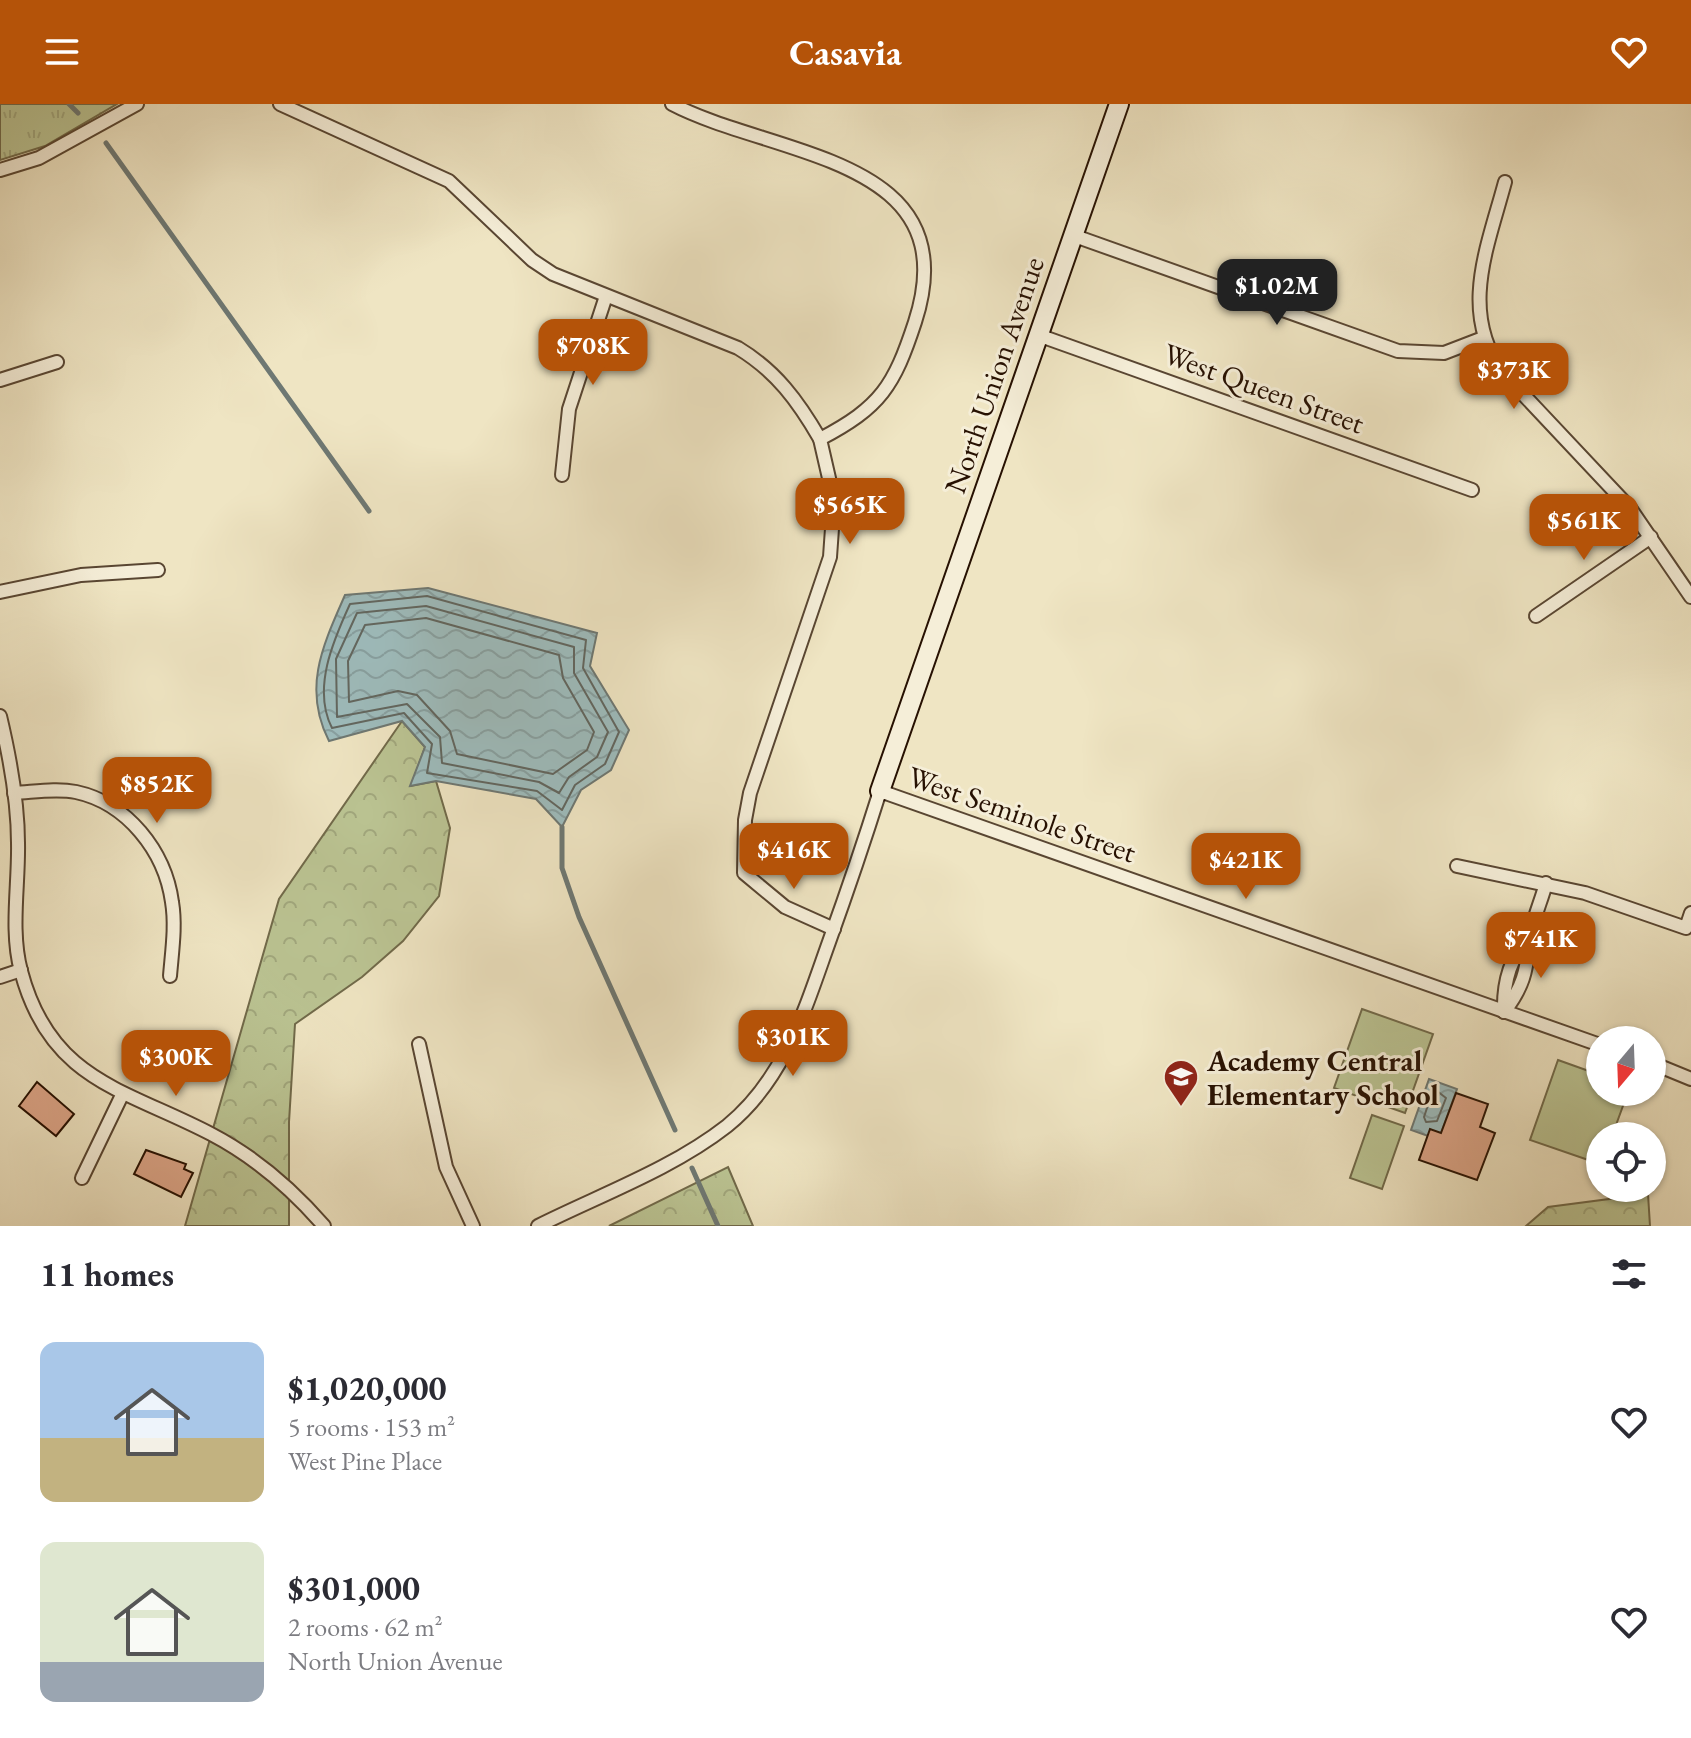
<!DOCTYPE html>
<meta charset="utf-8">
<style>
body{margin:0;font-family:"EB Garamond",serif;background:#f2f2f3;color:#2b2b33;height:100vh;display:flex;flex-direction:column;font-size:30px;white-space:nowrap}
*{box-sizing:border-box;margin:0}
p{font-size:26px;color:#7c7c81}
.icon{flex:none;width:44px;height:44px;fill:none;stroke:currentColor;stroke-width:2;stroke-linecap:round;stroke-linejoin:round}
.map{position:relative;height:1122px;overflow:hidden}
.details{display:flex;flex-direction:column;background:#fff;flex:1}
.details>*{flex:none}
.needle{width:52px;rotate:199deg}
.fabs{position:absolute;left:1586px;top:922px;display:grid;gap:16px}
.fabs a{display:grid;place-items:center;width:80px;height:80px;border-radius:50%;background:#fff;box-shadow:0 2px 6px #0004;font-size:40px}
.price{position:absolute;translate:-50% -68px;padding:0 18px;border-radius:16px;background:#b45309;color:#fff;font-size:26px;line-height:52px;filter:drop-shadow(0 2px 4px #0008)}
.price::after{content:'';position:absolute;left:50%;top:48px;width:24px;height:18px;margin-left:-12px;background:inherit;clip-path:polygon(0 0,100% 0,50% 100%)}
.price.current{background:#222;color:#fff}
ul{padding:0;list-style:none}
li{display:flex;align-items:center;gap:24px;height:200px;padding:0 40px}
li span{display:grid;place-items:center;flex:none;width:224px;height:160px;border-radius:16px;color:#555}
li>.icon{margin-inline-start:auto}
span .icon{width:96px;height:96px;fill:#fffc;stroke-width:1}
li b{font-size:34px}
h2{display:flex;justify-content:space-between;align-items:center;height:96px;padding:0 40px;font-size:34px}
header{display:flex;justify-content:space-between;align-items:center;height:104px;padding:0 40px;background:#b45309;color:#fff;font-size:36px;font-weight:700}
.map>svg:first-child{display:block}
.green{fill:#bbc493;stroke:#716a4a;stroke-width:2}
.forest{fill:url(#forest-crowns);stroke:#716a4a;stroke-width:2}
.park{fill:url(#park-tufts);stroke:#716a4a;stroke-width:2}
.water{fill:url(#water-waves);stroke:#6e7873;stroke-width:2}
.lines{fill:none;stroke-linecap:round;stroke-linejoin:round}
.shore{stroke:#626760;stroke-width:2}
.stream{stroke:#6e7873;stroke-width:5}
.building{fill:#dda689;stroke:#271102;stroke-width:2}
.street-casing{stroke:#594632;stroke-width:16}
.secondary-casing{stroke:#271102;stroke-width:22}
.street{stroke:#f5eed8;stroke-width:12}
.secondary{stroke:#f5eed8;stroke-width:18}
.labels{text-anchor:middle;dominant-baseline:central;stroke-width:6;stroke-linejoin:round;paint-order:stroke}
.street-label{font-size:30px;fill:#271102;stroke:#f5eed8}
.poi-label{font-size:30px;font-weight:bold;fill:#271102;stroke:#f5eed8;text-anchor:start}
</style>
<header><svg class="icon" aria-label="menu" viewBox="0 0 24 24"><path d="M4 6h16M4 12h16M4 18h16"/></svg>Casavia<svg class="icon" aria-label="heart" viewBox="0 0 24 24"><path d="M12 20l-8-8c-3-5 5-10 8-4 3-6 11-1 8 4z"/></svg></header>
<div class="map">
<svg width="1691" height="1122" viewBox="0 0 1691 1122">
<defs>
<pattern id="forest-crowns" width="20" height="18" patternUnits="userSpaceOnUse" patternTransform="scale(2)"><rect width="20" height="18" fill="#bbc493"/><path d="M2 6a3 3 0 1 1 6 0M12 15a3 3 0 1 1 6 0" fill="none" stroke="#a1a77d"/></pattern>
<pattern id="park-tufts" width="24" height="20" patternUnits="userSpaceOnUse" patternTransform="scale(2)"><rect width="24" height="20" fill="#bbc493"/><path d="M3 7l-1-3M5 7V3M7 7l1-3M15 17l-1-3M17 17v-4M19 17l1-3" fill="none" stroke="#a1a77d"/></pattern>
<pattern id="water-waves" width="16" height="10" patternUnits="userSpaceOnUse" patternTransform="scale(2)"><rect width="16" height="10" fill="#9ebdbe"/><path d="M0 5q4-4 8 0t8 0" fill="none" stroke="#88a1a2"/></pattern>
</defs>
<rect width="100%" height="100%" fill="#efe5c3"/>
<filter id="stains"><feTurbulence type="fractalNoise" baseFrequency=".0025" numOctaves="4"/><feColorMatrix values="0 0 0 0 .2 0 0 0 0 .09 0 0 0 0 .02 0 0 0 .5 -.17"/></filter>
<radialGradient id="worn" r=".72"><stop offset=".6" stop-color="#630" stop-opacity="0"/><stop offset="1" stop-color="#630" stop-opacity=".3"/></radialGradient>
<g class="green">
<polygon points="1362,905 1433,930 1405,1009 1334,984"/>
<polygon points="1558,956 1600,971 1600,988 1628,988 1612,1032 1600,1032 1600,1060 1530,1036"/>
<polygon points="1372,1011 1404,1022 1382,1085 1350,1074"/>
</g>
<g class="forest">
<polygon points="402,617 425,643 411,682 436,677 450,724 439,792 403,837 362,873 295,920 289,1018 289,1122 185,1122 279,795"/>
<polygon points="728,1063 753,1122 609,1122"/>
<polygon points="1648,1090 1650,1122 1526,1122 1548,1103"/>
</g>
<polygon class="park" points="0,0 117,0 45,42 0,56"/>
<g class="water">
<path d="M 428,484 L 597,529 L 590,562 L 629,626 L 611,666 L 581,686 L 562,723 L 536,695 L 436,677 L 410,682 L 425,643 L 402,617 L 329,637 C 302,584 323,541 345,491 Z"/>
<polygon points="1429,975 1457,985 1441,1029 1428,1032 1411,1026"/>
</g>
<g class="lines">
<g class="shore">
<path d="M 427,492 L 586,536 L 583,564 L 619,628 L 605,660 L 575,681 L 562,706 L 537,687 L 427,669 L 432,640 L 404,609 L 332,624 C 312,585 333,537 350,500 Z"/>
<polygon points="426,502 574,543 574,569 608,628 597,653 569,673 559,689 539,678 442,659 440,633 407,600 337,613 336,555 357,509"/>
<polygon points="426,514 559,551 563,574 594,628 587,646 553,670 457,650 450,627 417,591 398,587 349,598 348,557 365,521"/>
<polygon points="1437,987 1446,994 1437,1017 1426,1018 1424,1013 1432,989"/>
</g>
<g class="stream">
<polyline points="69,0 78,9"/>
<polyline points="106,39 369,407"/>
<polyline points="562,723 562,764 579,813 675,1026"/>
<polyline points="692,1064 718,1122"/>
</g>
</g>
<g class="building">
<polygon points="37,978 74,1010 56,1032 19,1002"/>
<polygon points="1456,989 1488,1000 1480,1023 1495,1029 1477,1076 1419,1056 1430,1025 1441,1029"/>
<polygon points="146,1046 186,1060 184,1065 193,1069 181,1093 134,1070"/>
</g>
<g class="lines">
<defs>
<g id="street">
<path d="M 280,0 L 449,77 L 532,156 L 553,170 L 738,244 C 776,267 798,297 820,335"/>
<path d="M 672,0 C 773,53 969,52 915,218 C 894,282 881,303 820,335 L 834,396 L 830,453 L 750,689 L 745,716 L 744,769 L 785,803 L 834,825"/>
<polyline points="0,66 39,54 137,0"/>
<path d="M 1505,78 C 1487,145 1459,208 1503,269 L 1630,404 L 1691,493"/>
<polyline points="1072,131 1398,247 1444,249 1483,234"/>
<polyline points="1038,231 1472,386"/>
<polyline points="0,276 57,258"/>
<polyline points="562,371 569,305 606,192"/>
<polyline points="0,488 81,471 158,466"/>
<polyline points="1536,512 1651,433"/>
<path d="M 0,612 C 10,654 18,696 18,739 C 19,780 10,827 21,867 C 50,977 125,985 211,1030 C 255,1053 292,1085 324,1122"/>
<path d="M 14,689 C 34,688 56,684 76,688 C 127,699 165,747 172,798 C 176,822 172,847 170,872"/>
<polyline points="1457,762 1585,789 1686,824 1691,809"/>
<polyline points="0,873 21,866"/>
<path d="M 1504,908 C 1527,878 1526,863 1531,829 C 1534,812 1542,795 1546,779"/>
<path d="M 1504,908 C 1503,876 1511,853 1531,828"/>
<polyline points="419,940 446,1063 473,1122"/>
<polyline points="1652,959 1691,975"/>
<polyline points="82,1074 122,991"/>
<path d="M 538,1122 C 600,1091 672,1065 727,1022 C 785,975 805,905 829,838 C 847,788 864,738 880,687 L 1600,941"/>
</g>
<polyline id="secondary" points="880,687 1119,0"/>
</defs>
<use href="#street" class="street-casing"/>
<use href="#secondary" class="secondary-casing"/>
<use href="#street" class="street"/>
<use href="#secondary" class="secondary"/>
</g>
<defs>
<symbol id="school-pin" viewBox="-11 -11 22 30"><path d="M0 17L-7.5 6A9.5 9.5 0 1 1 7.5 6Z" fill="#8f2418" stroke="#f5eed8"/><path d="M0-5L7-2L0 1L-7-2ZM-4 1L0 2.5L4 1V4Q0 6-4 4Z" fill="#fff"/></symbol>
</defs>
<g fill-rule="evenodd">
<use href="#school-pin" x="1161" y="953" width="40" height="54"/>
</g>
<g class="labels">
<g class="street-label">
<text transform="translate(994 271) rotate(-71)">North Union Avenue</text>
<text transform="translate(1264 284) rotate(20)">West Queen Street</text>
<text transform="translate(1022 710) rotate(19)">West Seminole Street</text>
</g>
<g class="poi-label">
<text x="1207" y="956">Academy Central<tspan x="1207" dy="34">Elementary School</tspan></text>
</g>
</g>
<rect width="100%" height="100%" filter="url(#stains)"/>
<rect width="100%" height="100%" fill="url(#worn)"/>
</svg>
<div class="fabs">
<a><svg class="needle" viewBox="-14 -14 28 28"><path d="M0-13l5 13h-10z" fill="#e53935"/><path d="M0 13l5-13h-10z" fill="#7c7c81"/></svg></a>
<a><svg class="icon" aria-label="locate" viewBox="0 0 24 24"><circle cx="12" cy="12" r="6"/><path d="M12 2v4M12 18v4M2 12h4M18 12h4"/></svg></a>
</div>
<b class="price current" style="left:1277px;top:223px">$1.02M</b>
<b class="price" style="left:593px;top:283px">$708K</b>
<b class="price" style="left:1514px;top:307px">$373K</b>
<b class="price" style="left:850px;top:442px">$565K</b>
<b class="price" style="left:1584px;top:458px">$561K</b>
<b class="price" style="left:157px;top:721px">$852K</b>
<b class="price" style="left:794px;top:787px">$416K</b>
<b class="price" style="left:1246px;top:797px">$421K</b>
<b class="price" style="left:1541px;top:876px">$741K</b>
<b class="price" style="left:793px;top:974px">$301K</b>
<b class="price" style="left:176px;top:994px">$300K</b>
</div>
<section class="details">
<h2>11 homes<svg class="icon" aria-label="filters" viewBox="0 0 24 24"><path d="M4 7h16M4 17h16"/><circle cx="9" cy="7" r="2"/><circle cx="15" cy="17" r="2"/></svg></h2>
<ul>
<li><span style="background:linear-gradient(#a9c7e8 60%,#c2b280 0)"><svg class="icon" aria-label="home" viewBox="0 0 24 24"><path d="M3 11l9-7 9 7M6 9v11h12V9"/></svg></span><div><b>$1,020,000</b><p>5 rooms · 153 m²</p><p>West Pine Place</p></div><svg class="icon" aria-label="heart" viewBox="0 0 24 24"><path d="M12 20l-8-8c-3-5 5-10 8-4 3-6 11-1 8 4z"/></svg></li>
<li><span style="background:linear-gradient(#dfe7d0 75%,#9aa5b1 0)"><svg class="icon" aria-label="home" viewBox="0 0 24 24"><path d="M3 11l9-7 9 7M6 9v11h12V9"/></svg></span><div><b>$301,000</b><p>2 rooms · 62 m²</p><p>North Union Avenue</p></div><svg class="icon" aria-label="heart" viewBox="0 0 24 24"><path d="M12 20l-8-8c-3-5 5-10 8-4 3-6 11-1 8 4z"/></svg></li>
</ul>
</section>
